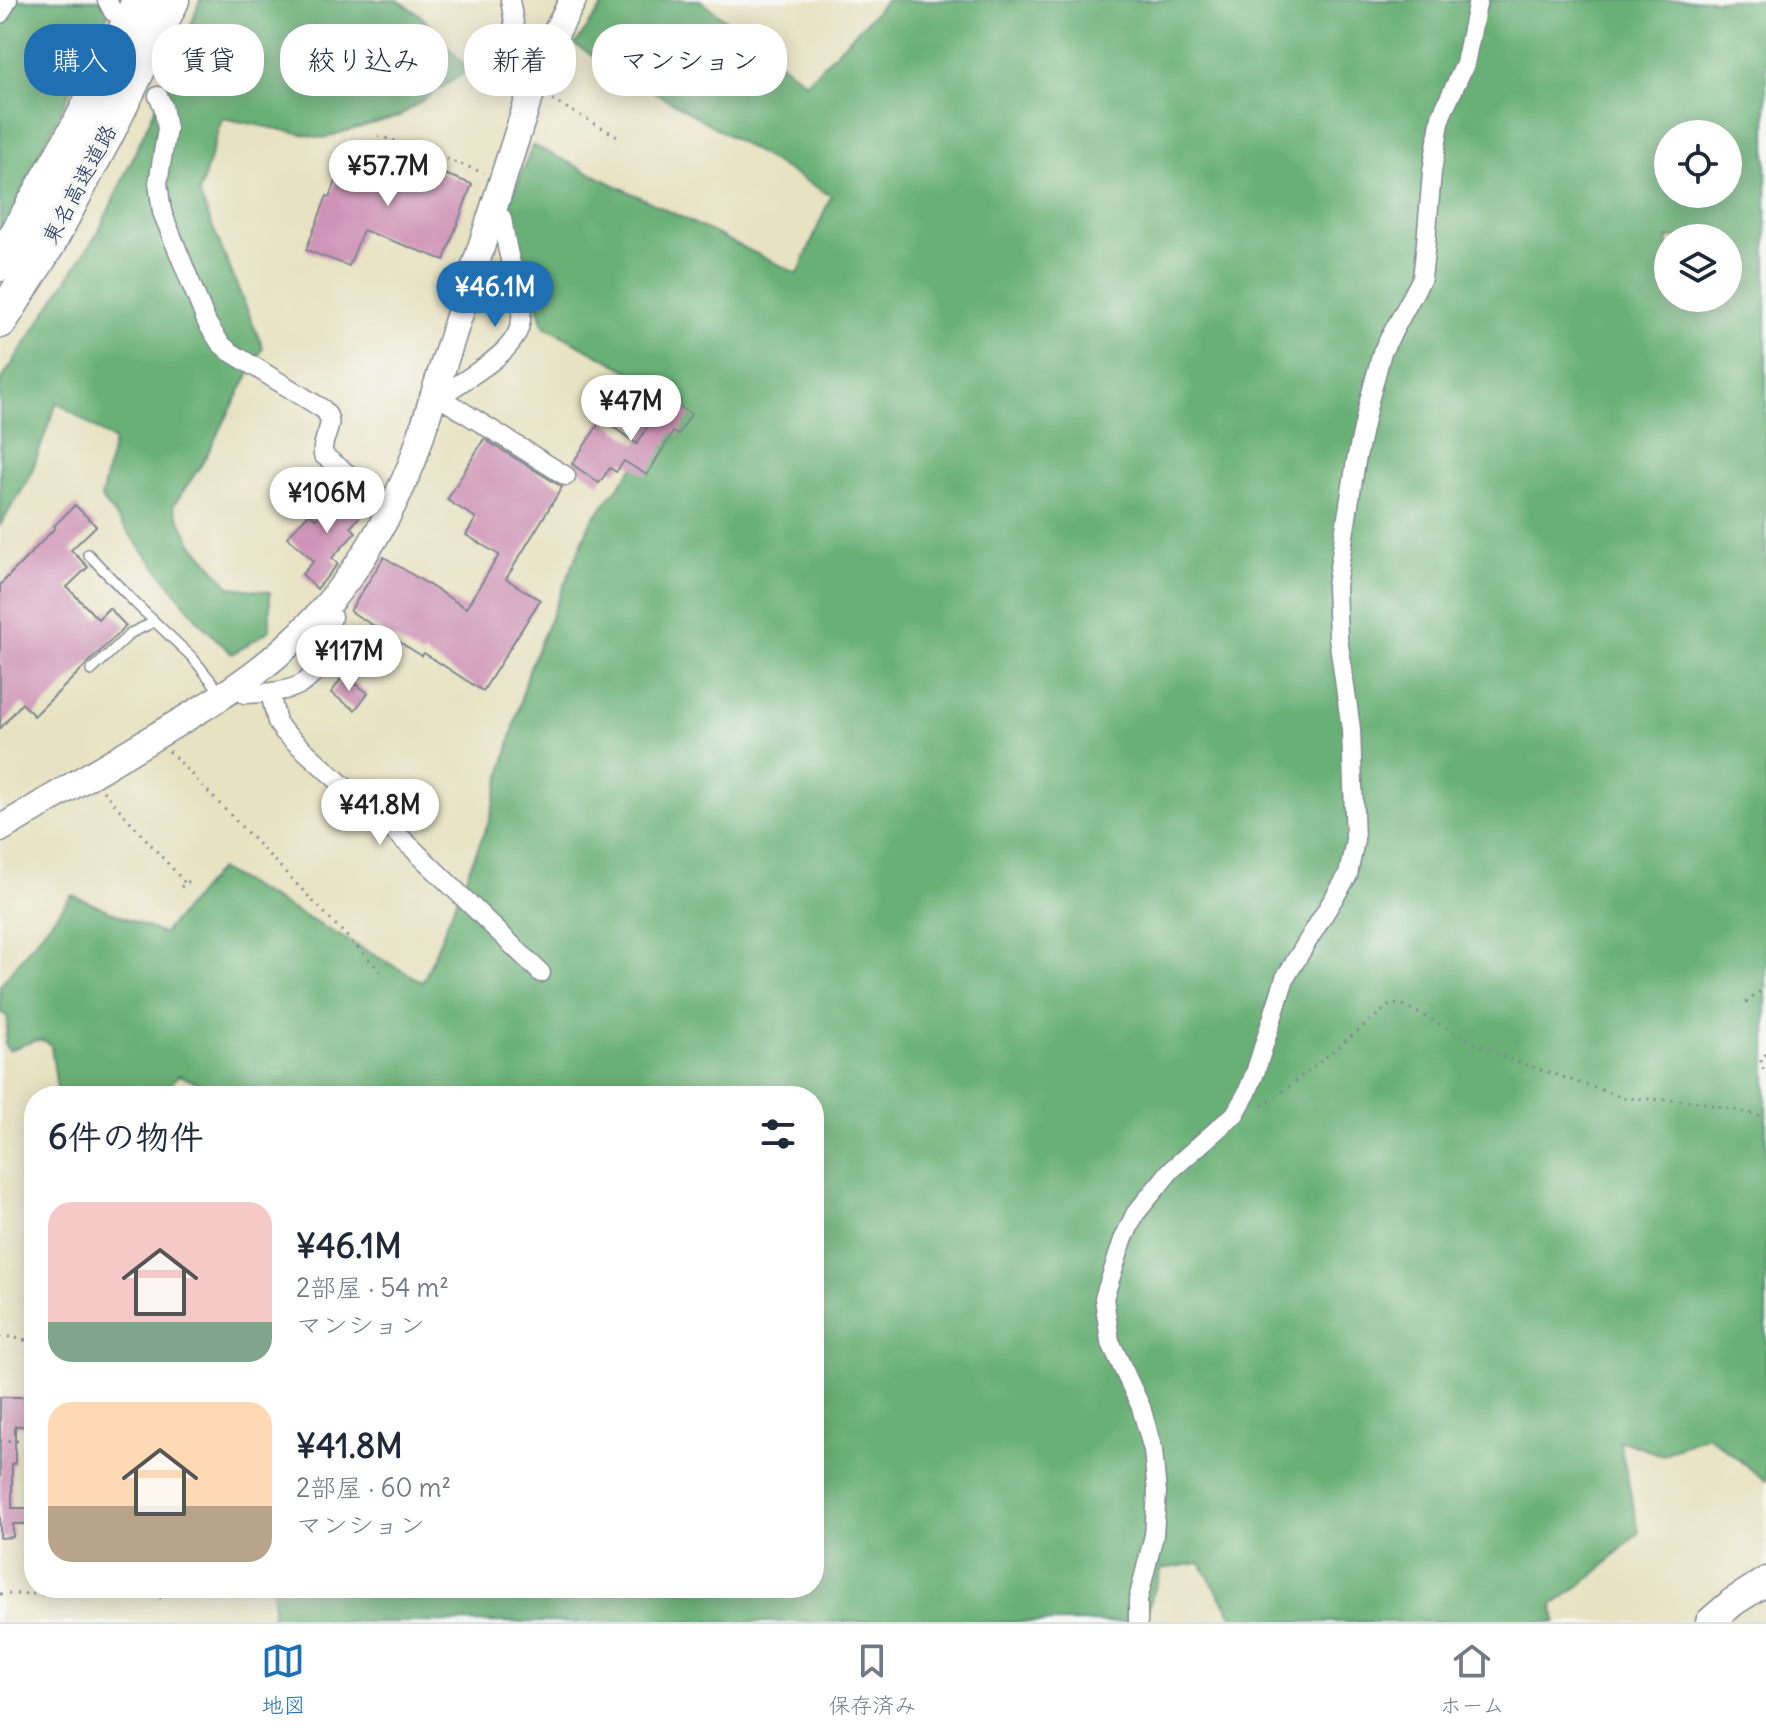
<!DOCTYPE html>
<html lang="ja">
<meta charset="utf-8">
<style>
body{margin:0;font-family:Delius,"Klee One",sans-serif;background:#f2f2f3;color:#1f2937;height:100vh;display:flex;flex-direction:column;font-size:30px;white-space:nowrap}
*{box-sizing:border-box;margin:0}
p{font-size:26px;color:#747a83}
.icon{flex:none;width:44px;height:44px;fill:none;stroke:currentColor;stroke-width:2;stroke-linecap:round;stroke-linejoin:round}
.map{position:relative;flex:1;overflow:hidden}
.sheet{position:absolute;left:24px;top:1086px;width:800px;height:512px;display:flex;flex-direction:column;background:#fff;border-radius:32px;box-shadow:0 4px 20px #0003}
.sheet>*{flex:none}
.banner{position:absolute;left:24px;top:24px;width:800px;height:72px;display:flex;gap:16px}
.tools{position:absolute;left:1654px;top:120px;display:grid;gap:16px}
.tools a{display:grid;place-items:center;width:88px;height:88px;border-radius:50%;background:#fff;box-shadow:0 4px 20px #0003;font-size:40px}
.price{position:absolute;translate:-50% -68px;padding:0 18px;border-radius:28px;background:#fff;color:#222;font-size:26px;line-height:52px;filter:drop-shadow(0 2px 4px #0008)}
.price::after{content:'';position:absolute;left:50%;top:48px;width:24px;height:18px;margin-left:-12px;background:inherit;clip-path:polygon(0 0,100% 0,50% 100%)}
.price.selected{background:#1f6fb2;color:#fff}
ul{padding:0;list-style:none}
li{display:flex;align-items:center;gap:24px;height:200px;padding:0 24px}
li span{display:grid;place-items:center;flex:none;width:224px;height:160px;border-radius:24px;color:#555}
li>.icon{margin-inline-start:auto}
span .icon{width:96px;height:96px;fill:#fffc;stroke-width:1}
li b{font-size:34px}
h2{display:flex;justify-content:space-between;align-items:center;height:96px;padding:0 24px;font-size:34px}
.chip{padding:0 28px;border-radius:32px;background:#fff;box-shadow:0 4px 20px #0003;font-size:28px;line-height:72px}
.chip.selected{background:#1f6fb2;color:#fff}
.tabs{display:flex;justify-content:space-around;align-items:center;height:112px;border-top:2px solid #e0e1e3;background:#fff;font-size:22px;color:#747a83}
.tabs a{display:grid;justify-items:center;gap:4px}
.tabs .selected{color:#1f6fb2}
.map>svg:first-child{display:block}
.forest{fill:#69b076;stroke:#42706a;stroke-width:2;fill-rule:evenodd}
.building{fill:#ce92b6}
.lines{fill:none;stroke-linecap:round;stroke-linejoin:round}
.lane-casing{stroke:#818890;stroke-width:12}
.street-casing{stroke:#818890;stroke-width:21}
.secondary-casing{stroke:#818890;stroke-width:29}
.primary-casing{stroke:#818890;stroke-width:31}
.highway-casing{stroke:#818890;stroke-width:37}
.path{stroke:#818890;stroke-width:3;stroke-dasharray:2 6;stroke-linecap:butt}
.lane{stroke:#fff;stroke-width:9}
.street{stroke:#fff;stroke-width:18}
.secondary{stroke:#fff;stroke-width:26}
.primary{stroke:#fff;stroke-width:28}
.highway{stroke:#fff;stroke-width:34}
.labels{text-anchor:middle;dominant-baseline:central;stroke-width:7;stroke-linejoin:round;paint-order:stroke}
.street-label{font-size:22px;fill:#1b2f5e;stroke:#f6f6f2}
</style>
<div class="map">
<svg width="1766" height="1622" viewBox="0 0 1766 1622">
<rect width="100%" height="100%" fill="#f6f6f2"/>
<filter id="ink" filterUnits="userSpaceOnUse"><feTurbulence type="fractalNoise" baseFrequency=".0125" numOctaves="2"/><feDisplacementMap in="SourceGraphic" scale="16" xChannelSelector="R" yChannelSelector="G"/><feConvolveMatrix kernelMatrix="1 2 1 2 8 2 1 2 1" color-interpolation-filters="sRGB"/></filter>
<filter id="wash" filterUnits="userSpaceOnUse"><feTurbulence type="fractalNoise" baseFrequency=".006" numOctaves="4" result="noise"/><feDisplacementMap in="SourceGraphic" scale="32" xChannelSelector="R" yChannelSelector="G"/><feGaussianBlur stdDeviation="1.8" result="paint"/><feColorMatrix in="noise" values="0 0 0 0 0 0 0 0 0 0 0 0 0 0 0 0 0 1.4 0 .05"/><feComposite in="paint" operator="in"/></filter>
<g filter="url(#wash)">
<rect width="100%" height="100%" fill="#e7e2c1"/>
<g class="forest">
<polygon points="0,0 115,0 0,235"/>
<polygon points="200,0 398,0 420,15 468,70 399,116 323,138 222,118 199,194 263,348 202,464 173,506 191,542 230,587 270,592 270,630 232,654 202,625 101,498 114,441 57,402 29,479 0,525 0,382 99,231 182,50"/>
<path d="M 607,0 L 700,0 L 806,83 L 887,0 L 1766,0 L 1766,1481 L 1707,1435 L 1662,1455 L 1619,1440 L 1639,1532 L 1594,1575 L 1553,1605 L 1556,1622 L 1236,1622 L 1200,1563 L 1162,1569 L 1143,1622 L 270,1622 L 273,1615 L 273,1588 L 814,1588 L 814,1096 L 232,1096 L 179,1075 L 173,1081 L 169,1096 L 58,1096 L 51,1046 C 41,1032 23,1047 9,1050 L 6,1047 L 5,1043 L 8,1017 L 0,1012 L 0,985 L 72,895 L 163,934 L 219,869 L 423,982 L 489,821 L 529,669 L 591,521 L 686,401 L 544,326 L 509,204 L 533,145 L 798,274 L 831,196 L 575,45 ZM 1668,134 L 1728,134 L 1728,194 L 1668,194 ZM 1668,238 L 1728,238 L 1728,298 L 1668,298 Z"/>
</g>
<g id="blocks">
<g class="building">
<polygon points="349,147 408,170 411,162 472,184 444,260 363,230 349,266 306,250 327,196 330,197"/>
<polygon points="659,395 691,414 678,435 673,432 647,475 624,461 616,472 610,468 599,483 572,464 602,419 637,444 653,418 648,415"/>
<polygon points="484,439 562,487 506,579 540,600 483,691 424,653 422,656 350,611 384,557 466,608 499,555 466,535 476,518 447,500"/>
<polygon points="345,486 352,492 366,509 351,527 356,532 332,558 338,564 317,589 302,574 314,561 287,537 310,513 316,519"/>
<polygon points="75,505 96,526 71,550 88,567 67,587 98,619 109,608 126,626 34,716 22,703 0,729 0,585 55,528 54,526"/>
<polygon points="344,675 368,693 355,710 331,693"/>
<polygon points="0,1397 34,1397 34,1426 15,1426 15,1464 12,1464 12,1508 34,1508 34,1524 13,1524 13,1537 0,1538"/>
</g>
</g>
</g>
<g filter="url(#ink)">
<use href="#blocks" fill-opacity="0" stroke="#818890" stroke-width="2"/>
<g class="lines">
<defs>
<g id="lane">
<polyline points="88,554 136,604 192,657 221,693"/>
<polyline points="91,671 131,633 150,624 153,620"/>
</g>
<g id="street">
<polyline points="107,0 113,12"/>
<polyline points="510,0 521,62 525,68 538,73"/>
<polyline points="0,14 8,0"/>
<path d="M 158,96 L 163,106 L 167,129 L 158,183 L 162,212 L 207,323 L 220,343 L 229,351 L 323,409 C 339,425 320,436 323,455 L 360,483 L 379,507 L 390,513"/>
<polyline points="435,397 444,400 566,476"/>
<path d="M 444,400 L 447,392 C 467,378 496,362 511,343 C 530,319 519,293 512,267 C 507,251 505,235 502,218 L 492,215"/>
<path d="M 239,685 L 245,694 C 315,691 317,681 332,617 L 323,610"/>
<polyline points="270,693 277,722 283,731 411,847 541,973"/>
<polyline points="1138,1622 1138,1600 1154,1535 1157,1493 1153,1450 1141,1407 1110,1341 1104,1298 1123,1240 1135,1214 1171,1170 1235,1114 1247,1093 1256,1070 1285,978 1348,875 1355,840 1351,729 1338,637 1336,586 1356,461 1369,401 1382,352 1422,278 1426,243 1432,172 1441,116 1465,64 1478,0"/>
</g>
<path id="secondary" d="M 0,829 C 50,799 101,769 151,739 C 198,711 246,684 286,647 C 343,596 383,533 412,463 L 527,104 L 550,44 L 573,0"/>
<polyline id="primary" points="1710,1622 1733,1602 1766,1581"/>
<g id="highway">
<polyline points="0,264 83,118 140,0"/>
<polyline points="0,321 48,244 109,129 172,0"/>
</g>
</defs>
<use href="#lane" class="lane-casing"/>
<use href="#street" class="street-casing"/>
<use href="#secondary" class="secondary-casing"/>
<use href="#primary" class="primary-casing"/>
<use href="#highway" class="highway-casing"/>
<g class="path">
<polyline points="552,100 619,137"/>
<polyline points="378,136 415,147 484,173"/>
<polyline points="169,751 383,974"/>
<polyline points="103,791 186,884"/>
<polyline points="181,887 191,880"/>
<polyline points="1746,1003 1766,986"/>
<polyline points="1766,1054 1761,1060 1761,1067 1766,1071"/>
<polyline points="1262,1105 1271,1100 1291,1085 1391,1004 1403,1005 1503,1057 1625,1098 1695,1101 1766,1117"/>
<polyline points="0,1336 22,1339 34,1344"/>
<polyline points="24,1340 34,1329"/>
<polyline points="0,1441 34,1441"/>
<polyline points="0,1594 125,1594 161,1598"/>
</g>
<use href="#lane" class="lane"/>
<use href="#street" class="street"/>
<use href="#secondary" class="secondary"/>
<use href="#primary" class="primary"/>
<use href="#highway" class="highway"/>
</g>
</g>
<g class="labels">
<g class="street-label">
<text transform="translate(79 184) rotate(-62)">東名高速道路</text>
</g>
</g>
</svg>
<div class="tools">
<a><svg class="icon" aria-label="locate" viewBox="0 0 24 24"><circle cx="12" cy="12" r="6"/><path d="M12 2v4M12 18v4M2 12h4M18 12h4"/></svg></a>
<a><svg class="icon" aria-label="layers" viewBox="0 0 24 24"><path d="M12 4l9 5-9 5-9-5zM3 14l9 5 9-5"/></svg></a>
</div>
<b class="price" style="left:388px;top:208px">¥57.7M</b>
<b class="price selected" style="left:495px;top:329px">¥46.1M</b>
<b class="price" style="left:631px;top:443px">¥47M</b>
<b class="price" style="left:327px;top:535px">¥106M</b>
<b class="price" style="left:349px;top:693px">¥117M</b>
<b class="price" style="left:380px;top:847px">¥41.8M</b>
<div class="banner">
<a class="chip selected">購入</a>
<a class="chip">賃貸</a>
<a class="chip">絞り込み</a>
<a class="chip">新着</a>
<a class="chip">マンション</a>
</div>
<section class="sheet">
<h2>6件の物件<svg class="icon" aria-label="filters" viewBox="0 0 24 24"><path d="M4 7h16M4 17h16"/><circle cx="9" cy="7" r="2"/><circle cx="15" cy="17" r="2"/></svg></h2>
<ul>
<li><span style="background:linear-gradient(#f6c9c9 75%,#7fa58c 0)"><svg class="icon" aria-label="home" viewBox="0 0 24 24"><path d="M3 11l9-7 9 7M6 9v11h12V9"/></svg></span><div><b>¥46.1M</b><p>2部屋 · 54 m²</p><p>マンション</p></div></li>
<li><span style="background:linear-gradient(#ffd9b3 65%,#b9a48a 0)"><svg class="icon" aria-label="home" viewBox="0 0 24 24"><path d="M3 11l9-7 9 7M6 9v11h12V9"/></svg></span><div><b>¥41.8M</b><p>2部屋 · 60 m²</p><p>マンション</p></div></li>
</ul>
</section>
</div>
<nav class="tabs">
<a class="selected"><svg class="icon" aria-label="map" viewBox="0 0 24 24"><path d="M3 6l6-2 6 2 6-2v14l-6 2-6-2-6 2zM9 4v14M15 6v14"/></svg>地図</a>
<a><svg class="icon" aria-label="saved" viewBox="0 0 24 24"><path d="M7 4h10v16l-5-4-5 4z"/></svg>保存済み</a>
<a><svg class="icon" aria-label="home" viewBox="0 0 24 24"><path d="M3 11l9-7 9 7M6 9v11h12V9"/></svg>ホーム</a>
</nav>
